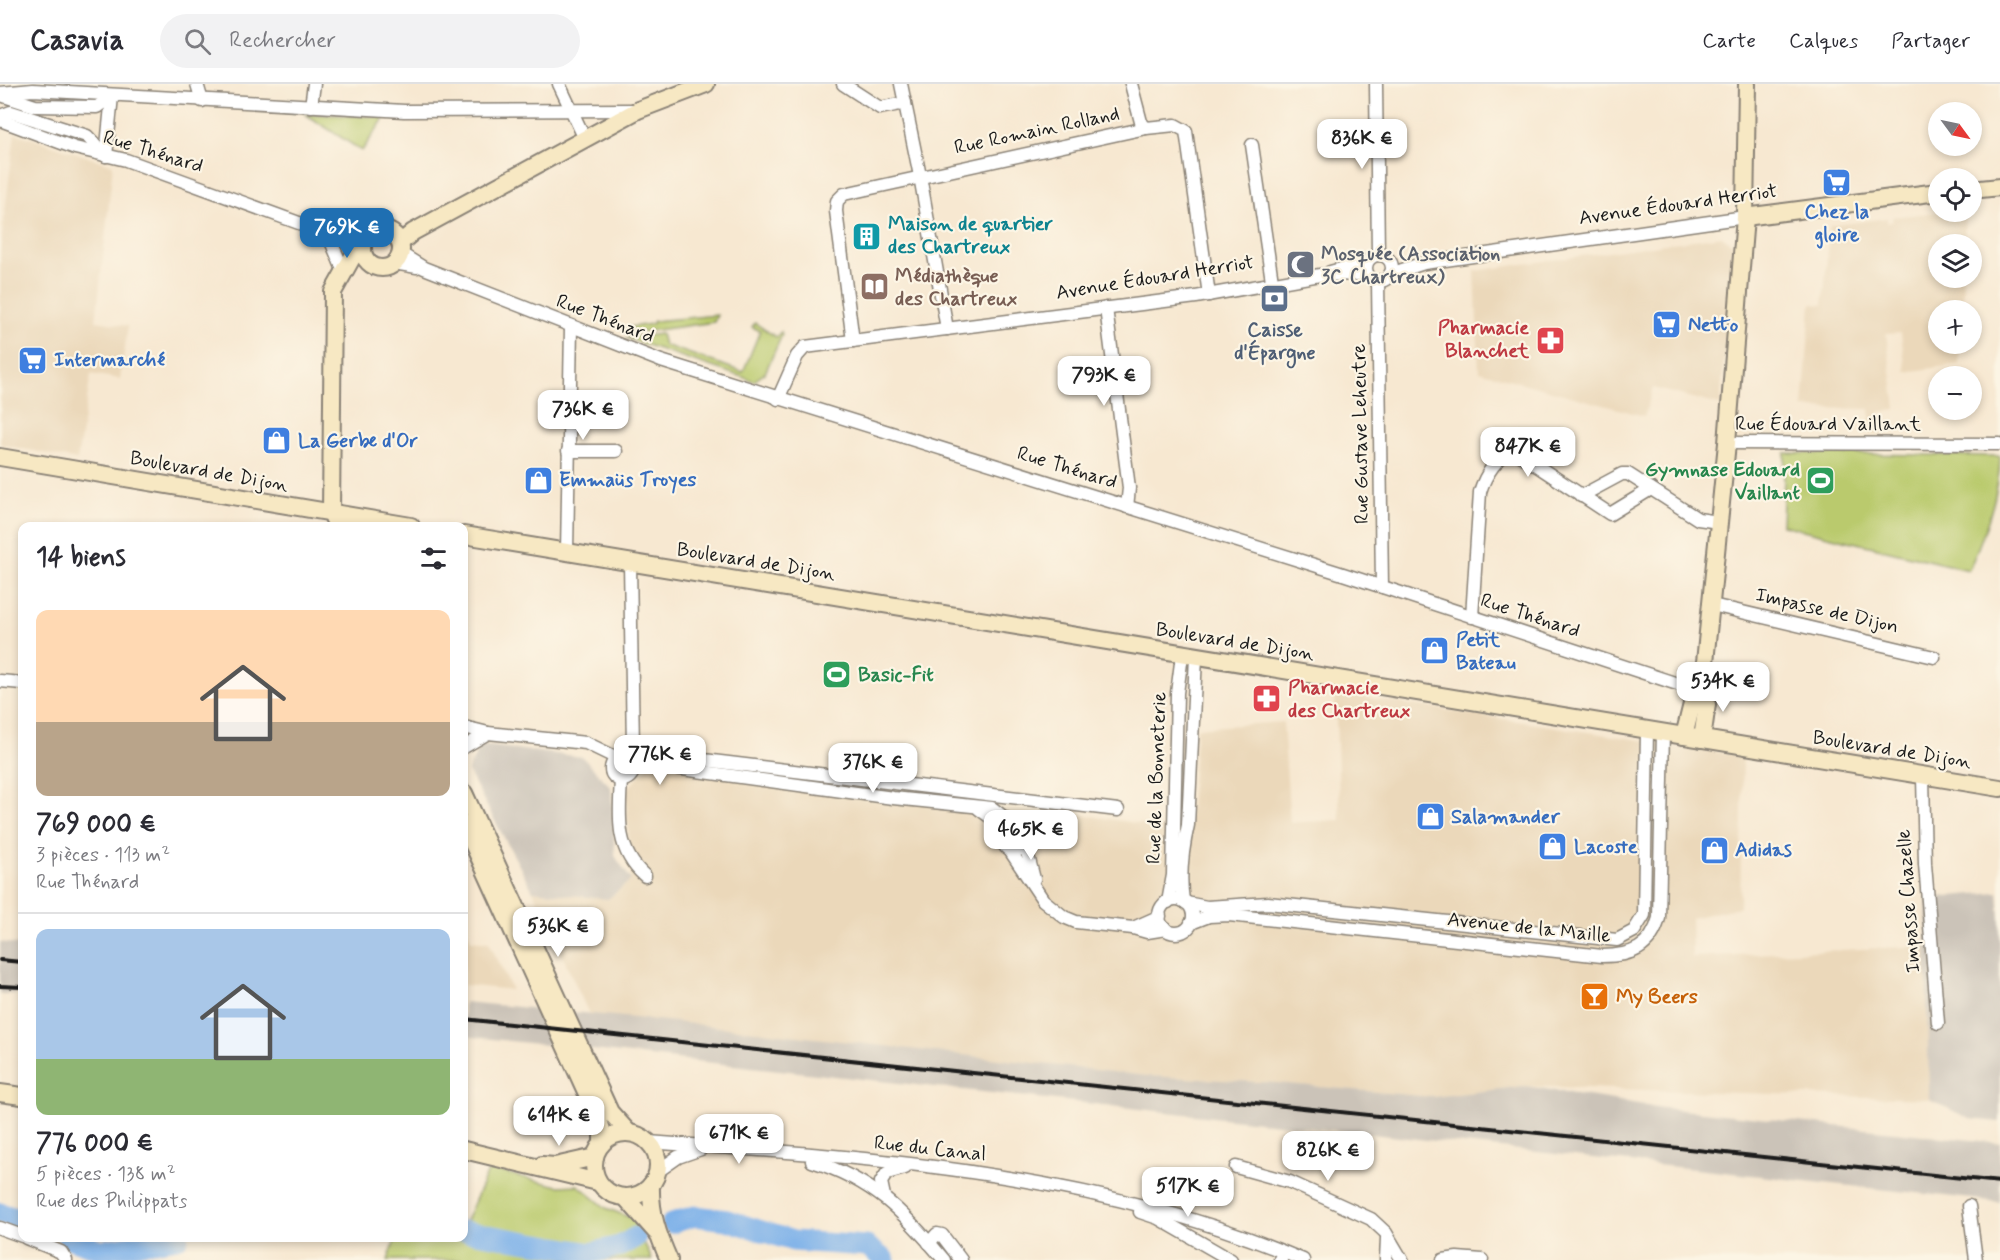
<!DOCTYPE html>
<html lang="fr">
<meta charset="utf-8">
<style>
body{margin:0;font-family:Mynerve,sans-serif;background:#f2f2f3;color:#2b2b33;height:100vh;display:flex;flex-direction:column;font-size:22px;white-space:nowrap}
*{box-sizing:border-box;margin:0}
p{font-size:20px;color:#7c7c81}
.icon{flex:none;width:33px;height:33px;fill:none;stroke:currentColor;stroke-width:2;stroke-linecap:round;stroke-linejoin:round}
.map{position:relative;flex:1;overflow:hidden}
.side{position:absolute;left:18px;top:438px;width:450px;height:720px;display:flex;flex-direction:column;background:#fff;border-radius:12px;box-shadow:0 3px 9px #0003}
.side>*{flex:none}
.needle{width:39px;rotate:123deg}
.fabs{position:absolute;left:1928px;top:18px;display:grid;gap:12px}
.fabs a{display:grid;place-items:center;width:54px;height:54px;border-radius:50%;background:#fff;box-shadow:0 3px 9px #0003;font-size:30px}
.price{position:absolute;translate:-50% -51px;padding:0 14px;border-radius:12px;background:#fff;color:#222;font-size:20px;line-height:39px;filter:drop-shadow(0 2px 3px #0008)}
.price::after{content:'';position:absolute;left:50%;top:36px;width:18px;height:14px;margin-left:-9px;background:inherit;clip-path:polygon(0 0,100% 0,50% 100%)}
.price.current{background:#1f6fb2;color:#fff}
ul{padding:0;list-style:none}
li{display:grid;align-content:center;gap:12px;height:318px;padding:0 18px}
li+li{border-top:2px solid #e1e1e2}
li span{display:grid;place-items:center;height:186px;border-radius:12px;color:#555}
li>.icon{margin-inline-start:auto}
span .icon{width:108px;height:108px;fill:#fffc;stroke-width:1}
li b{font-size:26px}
h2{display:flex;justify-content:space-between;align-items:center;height:72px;padding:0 18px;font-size:26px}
header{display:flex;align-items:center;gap:36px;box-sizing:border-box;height:84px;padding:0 30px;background:#fff;border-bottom:2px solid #e1e1e2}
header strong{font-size:28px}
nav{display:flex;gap:33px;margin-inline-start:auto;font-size:21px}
.search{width:420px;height:54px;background:#f2f2f3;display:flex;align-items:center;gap:15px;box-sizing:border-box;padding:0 21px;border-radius:33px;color:#7c7c81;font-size:22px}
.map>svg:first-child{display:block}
.built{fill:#ebd8ba}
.industrial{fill:#cbc3b8}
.green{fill:#baca6d;stroke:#6b7344;stroke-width:1.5}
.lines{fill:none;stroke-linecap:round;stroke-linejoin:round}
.river{stroke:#7cb0e9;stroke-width:21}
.street-casing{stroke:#8a8276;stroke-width:15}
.secondary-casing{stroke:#8a8276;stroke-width:20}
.street{stroke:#fff;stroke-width:12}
.secondary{stroke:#f7e8c3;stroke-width:16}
.rail{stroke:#1c1c1c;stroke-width:4}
.labels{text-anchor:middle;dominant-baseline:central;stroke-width:4.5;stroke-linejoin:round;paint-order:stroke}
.street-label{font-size:20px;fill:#1c1c1c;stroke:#fcf5e5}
.shop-label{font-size:20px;font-weight:bold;fill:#366cbe;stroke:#fcf5e5;text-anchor:start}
.culture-label{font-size:20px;font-weight:bold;fill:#0d838f;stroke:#fcf5e5;text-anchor:start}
.worship-label{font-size:20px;font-weight:bold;fill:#5b616d;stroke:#fcf5e5;text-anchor:start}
.education-label{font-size:20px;font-weight:bold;fill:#785e54;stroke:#fcf5e5;text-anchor:start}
.health-label{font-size:20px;font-weight:bold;fill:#be3a42;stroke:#fcf5e5;text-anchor:end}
.service-label{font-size:20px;font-weight:bold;fill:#4e5e75;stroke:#fcf5e5}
.leisure-label{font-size:20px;font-weight:bold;fill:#27864d;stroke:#fcf5e5;text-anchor:end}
.food-label{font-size:20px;font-weight:bold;fill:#c56008;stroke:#fcf5e5;text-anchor:start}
</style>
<header>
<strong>Casavia</strong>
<div class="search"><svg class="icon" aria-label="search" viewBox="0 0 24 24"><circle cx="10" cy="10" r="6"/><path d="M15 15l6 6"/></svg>Rechercher</div>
<nav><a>Carte</a><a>Calques</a><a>Partager</a></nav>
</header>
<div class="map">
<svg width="2000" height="1176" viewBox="0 0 2000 1176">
<rect width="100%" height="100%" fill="#fcf5e5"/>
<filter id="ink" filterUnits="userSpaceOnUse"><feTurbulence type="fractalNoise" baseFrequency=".0167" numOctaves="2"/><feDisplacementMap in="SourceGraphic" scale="12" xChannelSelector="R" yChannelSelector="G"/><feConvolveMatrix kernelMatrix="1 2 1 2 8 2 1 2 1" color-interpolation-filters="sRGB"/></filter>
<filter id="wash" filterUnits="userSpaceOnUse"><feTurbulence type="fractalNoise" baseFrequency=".008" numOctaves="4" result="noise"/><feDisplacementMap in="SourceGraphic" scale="24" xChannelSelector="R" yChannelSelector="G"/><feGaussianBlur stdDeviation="1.35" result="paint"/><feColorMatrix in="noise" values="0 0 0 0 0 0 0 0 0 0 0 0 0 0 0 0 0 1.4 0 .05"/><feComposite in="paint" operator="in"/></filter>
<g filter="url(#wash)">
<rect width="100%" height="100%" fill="#f7e8d1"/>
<g class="built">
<polygon points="15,49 113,81 96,237 128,242 120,295 91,290 77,376 0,360 0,167"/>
<polygon points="1940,128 1965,128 1964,160 1938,160 1938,194 1963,194 1962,226 1938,226 1938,260 1960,260 1959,280 1906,288 1901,249 1886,250 1896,325 1879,328 1883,350 1870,350 1870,325 1803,324 1811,220 1823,221 1830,142 1887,134 1887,138 1893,137 1892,133"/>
<polygon points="1722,152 1734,161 1720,321 1653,304 1644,332 1479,287 1475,187"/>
<polygon points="1335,609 1743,672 1740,823 1691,834 1692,873 1926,862 1929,1015 1526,1002 1432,1013 1277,999 1147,992 589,930 533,807 608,815 631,796 626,706 651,680 1090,732 1188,747 1197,644 1283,638 1290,739 1340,736"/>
<polygon points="464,840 471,856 489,858 512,906 464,901"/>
</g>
<g class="industrial">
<polygon points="480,661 582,673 611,703 615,772 631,796 608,815 533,807 468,687"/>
<polygon points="1998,808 2000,836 2000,1038 1970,1035 1929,1015 1926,862 1926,814"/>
<polygon points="0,858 22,861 22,910 0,910"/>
<polygon points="464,918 667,937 1147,992 1277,999 1432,1013 1526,1002 1663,1024 2000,1059 2000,1118 464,952"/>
</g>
<g class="green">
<polygon points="305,30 385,33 362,67"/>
<polygon points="717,231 714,238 628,250 623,247 624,244 652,240 654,237"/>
<polygon points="755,239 776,253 781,248 782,251 765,289 754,297 626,254 661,250 664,261 743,288 760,247 752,243"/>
<path d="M 1785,369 L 2000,372 C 2000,411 1984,450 1969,486 L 1782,441 Z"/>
<polygon points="489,1085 558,1102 578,1101 606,1124 634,1135 652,1176 388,1176 396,1154 464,1154 464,1141"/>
</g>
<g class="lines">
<g class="river">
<polyline points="0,1129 22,1136"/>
<polyline points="672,1139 695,1132 727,1136 793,1157 867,1162 885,1176"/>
<polyline points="464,1147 591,1169 620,1162 636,1153"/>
<polyline points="68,1154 101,1166 178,1154"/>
</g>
</g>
</g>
<g filter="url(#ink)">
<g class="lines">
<defs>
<g id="street">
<polyline points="197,0 202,17"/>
<polyline points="559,0 585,55"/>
<polyline points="843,0 880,24 905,19"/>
<polyline points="901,0 920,92 947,245"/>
<polyline points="1131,0 1141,38 1146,44"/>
<polyline points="1376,0 1378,171"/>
<polyline points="0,9 33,6 404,27 637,26"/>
<polyline points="1,11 35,22 97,23 112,12"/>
<polyline points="311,22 314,0"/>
<polyline points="0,32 11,28 87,52 106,72"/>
<polyline points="0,36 75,64 126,76 340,154 364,159"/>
<polyline points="1252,61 1272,197"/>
<polyline points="106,72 112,12"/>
<polyline points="328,150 344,188"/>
<polyline points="400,169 424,184 661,277 1343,490 1702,608"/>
<circle cx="1379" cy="184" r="13"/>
<polyline points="394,179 417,183"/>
<polyline points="1330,188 1367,178"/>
<polyline points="1390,190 1424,179 1745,133"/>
<polyline points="1378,197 1382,503"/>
<polyline points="1106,224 1129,404 1127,423"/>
<polyline points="853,257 836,127 837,117 844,110 1146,44 1175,41 1186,47 1209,211"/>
<polyline points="778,315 797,272 805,263 1196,213 1320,191 1367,190"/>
<polyline points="1727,359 2000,360"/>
<polyline points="568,367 616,367"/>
<polyline points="1581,412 1622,390 1628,390 1698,435 1719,438"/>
<polyline points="567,468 571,243"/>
<polyline points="1712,521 1934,573"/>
<path d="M 1472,533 L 1480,408 C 1484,394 1499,366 1516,368 L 1610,430 L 1651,405"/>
<polyline points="0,597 22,599"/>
<polyline points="464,643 488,649 586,659 619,675"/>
<polyline points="464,663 488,649"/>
<polyline points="633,664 654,670 1118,726"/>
<polyline points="630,671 633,664 630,479"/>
<circle cx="622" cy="685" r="11"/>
<polyline points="631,678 893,714 992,724 1020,746"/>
<polyline points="1923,693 1925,780 1938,939"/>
<path d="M 621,696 C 619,732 615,766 645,792"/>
<polyline points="979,725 997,738 1003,753"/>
<circle cx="1014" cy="756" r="11"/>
<polyline points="1025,760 1034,795"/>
<polyline points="1011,768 1043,816 1064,833 1076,838 1133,844 1147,848 1166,845"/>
<circle cx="1176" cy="832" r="17"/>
<path d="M 1183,817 C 1179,791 1182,767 1188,741 L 1196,573"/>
<polyline points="1168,818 1173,791 1177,609 1182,571"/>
<polyline points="1186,819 1207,823 1268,819 1617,856 1634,847 1644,831 1647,646"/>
<path d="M 1191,839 L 1209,832 L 1229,831 L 1602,872 C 1632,872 1651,864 1659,834 L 1663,648"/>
<polyline points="1133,844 1160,832"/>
<path d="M 649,1058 C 869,1073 1099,1088 1303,1176"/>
<path d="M 812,1077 C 873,1096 904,1128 944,1176"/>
<polyline points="1236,1083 1290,1098 1371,1135 1386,1149 1402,1176"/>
<polyline points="658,1087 678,1073 701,1065"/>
<polyline points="884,1112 881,1098 887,1089 905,1084"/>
<polyline points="1969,1122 1976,1176"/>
<polyline points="1140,1128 1158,1134 1231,1176"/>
<polyline points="0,1144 22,1152"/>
<polyline points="26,1154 61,1168 66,1176"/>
<polyline points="929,1159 937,1150 942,1151 961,1176"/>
<polyline points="1280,1175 1281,1176"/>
<polyline points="1386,1176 1387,1154"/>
<polyline points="1443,1176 1457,1174 1482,1176"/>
</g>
<g id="secondary">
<polyline points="1971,106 2000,103"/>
<polyline points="1745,133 1938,108"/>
<circle cx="382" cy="165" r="19"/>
<polyline points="400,159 413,148 638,26 706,0"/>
<polyline points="0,373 411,442"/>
<polyline points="337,442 331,429 333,208 352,174 363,164"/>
<polyline points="464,451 2000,704"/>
<polyline points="1684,652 1693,616 1702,608"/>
<polyline points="1702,655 1707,620 1702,608 1727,359 1745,133 1747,0"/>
<polyline points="464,709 610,1028 629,1049"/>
<polyline points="464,740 598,1034 602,1046 602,1059"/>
<polyline points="0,1009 22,1012"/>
<circle cx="626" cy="1081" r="32"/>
<polyline points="464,1066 598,1098"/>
<polyline points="542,1081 555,1082 595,1073"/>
<path d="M 651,1101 C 650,1129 658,1151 669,1176"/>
<polyline points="625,1113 656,1148"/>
</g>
</defs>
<use href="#street" class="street-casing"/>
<use href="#secondary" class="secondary-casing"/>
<use href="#street" class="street"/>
<use href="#secondary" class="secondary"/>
<g class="rail">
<polyline points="0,876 22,878"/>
<polyline points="0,902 22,903"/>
<polyline points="464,935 2000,1098"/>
</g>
</g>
</g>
<defs>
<symbol id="supermarket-square" viewBox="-11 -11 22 22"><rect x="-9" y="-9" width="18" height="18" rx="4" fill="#3f7fe0" stroke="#fcf5e5"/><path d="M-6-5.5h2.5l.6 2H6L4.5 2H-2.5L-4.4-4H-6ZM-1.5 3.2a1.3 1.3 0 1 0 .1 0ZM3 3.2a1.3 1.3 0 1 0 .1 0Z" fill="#fff"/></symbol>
<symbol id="building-square" viewBox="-11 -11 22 22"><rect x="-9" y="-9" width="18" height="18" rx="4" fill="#0f9aa8" stroke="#fcf5e5"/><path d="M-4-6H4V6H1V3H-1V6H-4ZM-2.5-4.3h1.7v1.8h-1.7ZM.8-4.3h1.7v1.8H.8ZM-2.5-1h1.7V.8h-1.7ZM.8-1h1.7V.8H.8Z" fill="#fff"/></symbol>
<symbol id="mosque-square" viewBox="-11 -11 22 22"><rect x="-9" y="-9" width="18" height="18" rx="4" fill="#6b7280" stroke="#fcf5e5"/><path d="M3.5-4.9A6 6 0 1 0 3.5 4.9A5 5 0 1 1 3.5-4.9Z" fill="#fff"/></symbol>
<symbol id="library-square" viewBox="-11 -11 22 22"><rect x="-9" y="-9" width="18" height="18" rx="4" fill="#8d6e63" stroke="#fcf5e5"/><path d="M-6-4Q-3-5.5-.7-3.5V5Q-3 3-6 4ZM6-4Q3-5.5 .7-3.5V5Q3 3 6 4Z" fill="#fff"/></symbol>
<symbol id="bank-square" viewBox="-11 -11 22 22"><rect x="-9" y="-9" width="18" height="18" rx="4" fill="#5c6f8a" stroke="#fcf5e5"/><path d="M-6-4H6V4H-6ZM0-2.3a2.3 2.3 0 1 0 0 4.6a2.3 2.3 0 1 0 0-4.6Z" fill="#fff"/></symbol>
<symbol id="pharmacy-square" viewBox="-11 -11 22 22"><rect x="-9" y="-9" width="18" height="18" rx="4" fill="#e0444e" stroke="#fcf5e5"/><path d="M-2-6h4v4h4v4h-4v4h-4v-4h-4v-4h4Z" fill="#fff"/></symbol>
<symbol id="shop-square" viewBox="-11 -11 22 22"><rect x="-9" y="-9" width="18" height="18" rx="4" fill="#3f7fe0" stroke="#fcf5e5"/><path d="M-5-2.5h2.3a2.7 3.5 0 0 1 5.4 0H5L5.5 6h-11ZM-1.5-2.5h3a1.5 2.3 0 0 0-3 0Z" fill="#fff"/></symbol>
<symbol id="stadium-square" viewBox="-11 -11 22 22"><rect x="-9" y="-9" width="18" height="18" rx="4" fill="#2e9e5b" stroke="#fcf5e5"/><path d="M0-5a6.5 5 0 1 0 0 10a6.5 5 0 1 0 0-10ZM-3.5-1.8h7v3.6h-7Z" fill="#fff"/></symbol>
<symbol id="bar-square" viewBox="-11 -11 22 22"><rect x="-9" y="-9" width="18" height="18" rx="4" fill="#e8710a" stroke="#fcf5e5"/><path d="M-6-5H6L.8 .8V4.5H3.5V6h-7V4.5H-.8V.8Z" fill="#fff"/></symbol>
</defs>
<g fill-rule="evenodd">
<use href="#supermarket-square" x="1820" y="82" width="33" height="33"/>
<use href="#building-square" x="850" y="136" width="33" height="33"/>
<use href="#mosque-square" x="1284" y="164" width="33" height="33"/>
<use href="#library-square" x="858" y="186" width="33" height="33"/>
<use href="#bank-square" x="1258" y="198" width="33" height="33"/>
<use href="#supermarket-square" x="1650" y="224" width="33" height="33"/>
<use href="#pharmacy-square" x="1534" y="240" width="33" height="33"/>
<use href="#supermarket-square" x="16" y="260" width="33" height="33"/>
<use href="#shop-square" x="260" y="340" width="33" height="33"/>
<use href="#shop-square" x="522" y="380" width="33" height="33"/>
<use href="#stadium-square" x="1804" y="380" width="33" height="33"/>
<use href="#shop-square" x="1418" y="550" width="33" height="33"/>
<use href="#stadium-square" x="820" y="574" width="33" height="33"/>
<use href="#pharmacy-square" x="1250" y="598" width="33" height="33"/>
<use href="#shop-square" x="1414" y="716" width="33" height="33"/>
<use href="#shop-square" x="1536" y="746" width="33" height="33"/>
<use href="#shop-square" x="1698" y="750" width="33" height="33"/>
<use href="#bar-square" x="1578" y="896" width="33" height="33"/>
</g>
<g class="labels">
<g class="street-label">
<text transform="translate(1037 47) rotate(-12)">Rue Romain Rolland</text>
<text transform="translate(153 68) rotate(17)">Rue Thénard</text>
<text transform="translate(1678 121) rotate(-8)">Avenue Édouard Herriot</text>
<text transform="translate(1155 194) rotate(-9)">Avenue Édouard Herriot</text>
<text transform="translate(605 235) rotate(21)">Rue Thénard</text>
<text x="1828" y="340">Rue Édouard Vaillant</text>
<text transform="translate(1361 350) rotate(-91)">Rue Gustave Leheutre</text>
<text transform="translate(1067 384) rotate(17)">Rue Thénard</text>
<text transform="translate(209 388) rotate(10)">Boulevard de Dijon</text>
<text transform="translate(756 478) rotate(9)">Boulevard de Dijon</text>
<text transform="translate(1827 527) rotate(13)">Impasse de Dijon</text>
<text transform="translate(1530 532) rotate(18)">Rue Thénard</text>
<text transform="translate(1235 558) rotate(9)">Boulevard de Dijon</text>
<text transform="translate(1892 666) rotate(9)">Boulevard de Dijon</text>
<text transform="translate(1157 694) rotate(-88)">Rue de la Bonneterie</text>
<text transform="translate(1909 817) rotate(-94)">Impasse Chazelle</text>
<text transform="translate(1529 844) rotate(6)">Avenue de la Maille</text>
<text transform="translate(930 1065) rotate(6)">Rue du Canal</text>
</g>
<g class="shop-label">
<text x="1837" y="128" text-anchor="middle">Chez la<tspan x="1837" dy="23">gloire</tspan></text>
<text x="1688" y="241">Netto</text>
<text x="54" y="276">Intermarché</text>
<text x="298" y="357">La Gerbe d'Or</text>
<text x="559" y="396">Emmaüs Troyes</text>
<text x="1456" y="556">Petit<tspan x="1456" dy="23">Bateau</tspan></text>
<text x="1451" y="733">Salamander</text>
<text x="1574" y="763">Lacoste</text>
<text x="1735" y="766">Adidas</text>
</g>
<g class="culture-label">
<text x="888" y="140">Maison de quartier<tspan x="888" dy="23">des Chartreux</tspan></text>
</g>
<g class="worship-label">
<text x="1321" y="170">Mosquée (Association<tspan x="1321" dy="23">3C Chartreux)</tspan></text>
</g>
<g class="education-label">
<text x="895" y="192">Médiathèque<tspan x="895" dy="23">des Chartreux</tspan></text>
</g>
<g class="health-label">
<text x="1529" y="244">Pharmacie<tspan x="1529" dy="23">Blanchet</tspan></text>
<text x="1288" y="604" text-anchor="start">Pharmacie<tspan x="1288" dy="23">des Chartreux</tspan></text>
</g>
<g class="service-label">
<text x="1275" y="246">Caisse<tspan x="1275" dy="23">d'Épargne</tspan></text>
</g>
<g class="leisure-label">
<text x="1800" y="386">Gymnase Edouard<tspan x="1800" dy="23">Vaillant</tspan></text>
<text x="858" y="591" text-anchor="start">Basic-Fit</text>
</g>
<g class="food-label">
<text x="1616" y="913">My Beers</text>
</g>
</g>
</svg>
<div class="fabs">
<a><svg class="needle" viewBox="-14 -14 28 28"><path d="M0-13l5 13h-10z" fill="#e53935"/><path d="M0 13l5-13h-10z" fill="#7c7c81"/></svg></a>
<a><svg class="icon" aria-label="locate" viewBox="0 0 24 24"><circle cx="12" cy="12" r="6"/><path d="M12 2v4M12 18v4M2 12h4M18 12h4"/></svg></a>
<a><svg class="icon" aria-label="layers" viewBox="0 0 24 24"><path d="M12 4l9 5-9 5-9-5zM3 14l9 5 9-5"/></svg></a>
<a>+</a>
<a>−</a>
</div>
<b class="price" style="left:1362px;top:86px">836K €</b>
<b class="price current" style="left:347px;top:175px">769K €</b>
<b class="price" style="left:1104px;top:323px">793K €</b>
<b class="price" style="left:583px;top:357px">736K €</b>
<b class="price" style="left:1528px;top:394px">847K €</b>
<b class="price" style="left:1723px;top:629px">534K €</b>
<b class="price" style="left:660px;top:702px">776K €</b>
<b class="price" style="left:873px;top:710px">376K €</b>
<b class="price" style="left:1031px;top:777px">465K €</b>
<b class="price" style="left:558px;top:874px">536K €</b>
<b class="price" style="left:559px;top:1063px">614K €</b>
<b class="price" style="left:739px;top:1081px">671K €</b>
<b class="price" style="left:1328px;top:1098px">826K €</b>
<b class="price" style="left:1188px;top:1134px">517K €</b>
<section class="side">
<h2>14 biens<svg class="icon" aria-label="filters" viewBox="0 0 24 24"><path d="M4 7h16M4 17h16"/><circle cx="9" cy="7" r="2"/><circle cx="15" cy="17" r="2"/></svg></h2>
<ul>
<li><span style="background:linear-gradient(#ffd9b3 60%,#b9a48a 0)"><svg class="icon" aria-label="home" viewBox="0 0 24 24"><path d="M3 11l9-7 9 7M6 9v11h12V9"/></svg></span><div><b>769 000 €</b><p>3 pièces · 113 m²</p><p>Rue Thénard</p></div></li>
<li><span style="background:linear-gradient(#a9c7e8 70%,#8fb573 0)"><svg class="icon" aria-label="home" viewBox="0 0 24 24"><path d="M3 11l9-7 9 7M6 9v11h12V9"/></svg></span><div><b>776 000 €</b><p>5 pièces · 138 m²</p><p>Rue des Philippats</p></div></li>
</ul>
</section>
</div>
